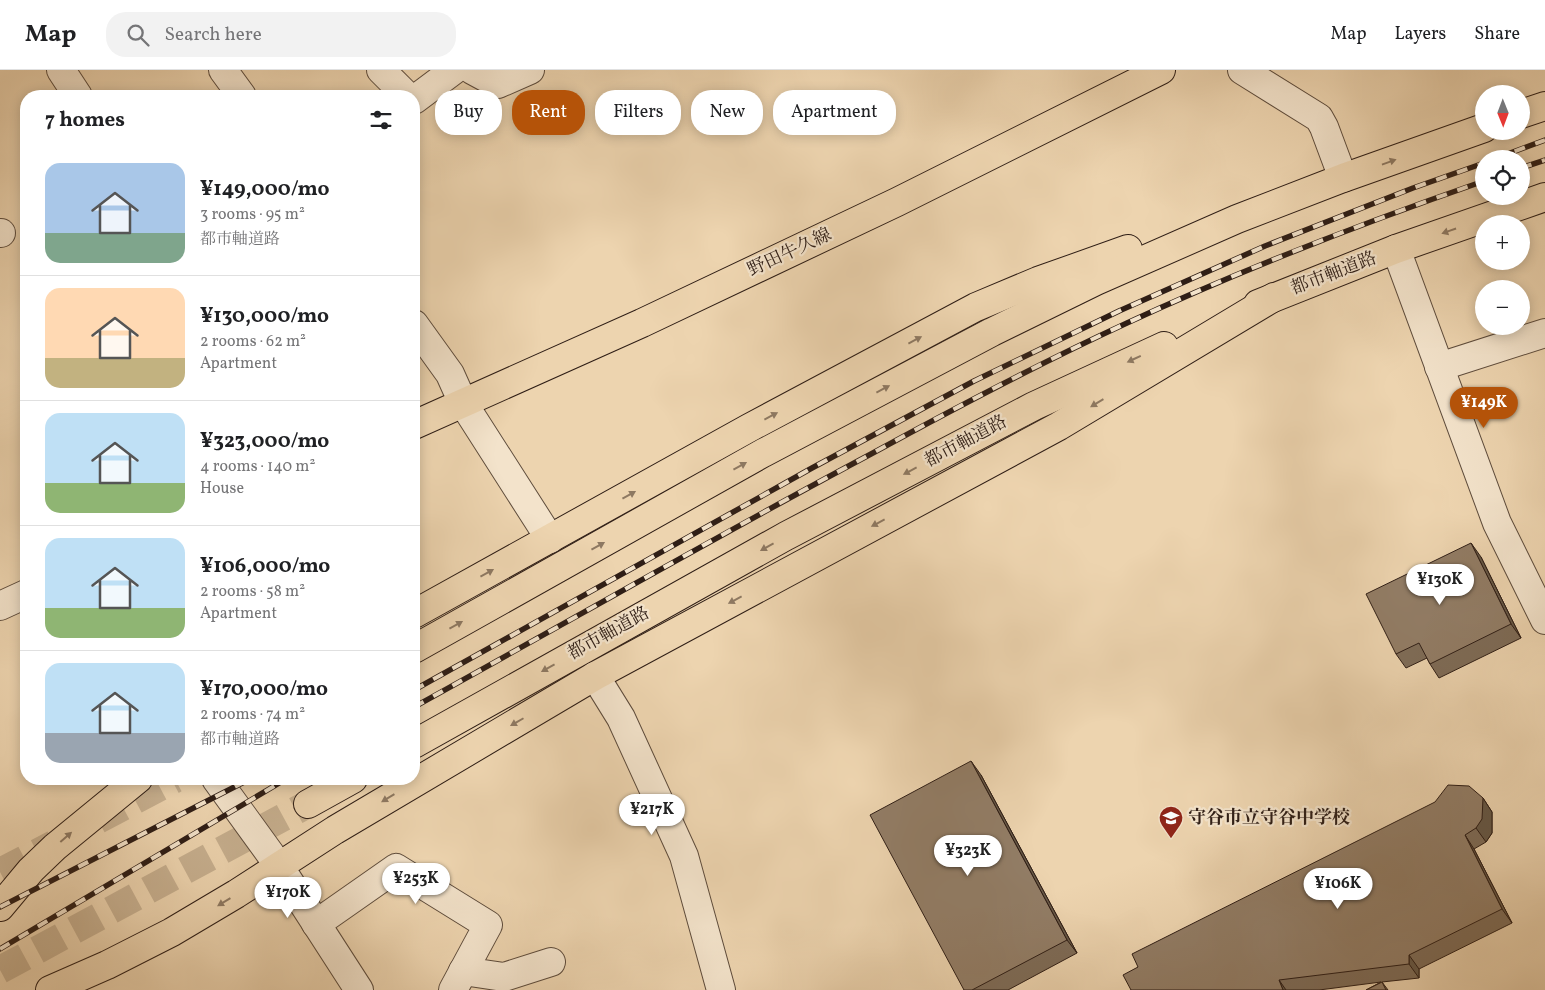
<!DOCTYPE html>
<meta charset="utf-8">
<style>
body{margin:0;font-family:Vollkorn,"Noto Serif JP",serif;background:#f2f2f2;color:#202124;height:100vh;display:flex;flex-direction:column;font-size:19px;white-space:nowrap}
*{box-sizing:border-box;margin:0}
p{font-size:16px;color:#757577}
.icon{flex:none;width:28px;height:28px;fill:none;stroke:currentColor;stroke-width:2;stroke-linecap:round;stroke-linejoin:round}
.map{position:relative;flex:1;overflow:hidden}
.drawer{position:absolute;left:20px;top:20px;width:400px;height:695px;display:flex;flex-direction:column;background:#fff;border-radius:20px;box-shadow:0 2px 12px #0003}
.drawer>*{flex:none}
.guide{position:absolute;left:435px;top:20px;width:475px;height:45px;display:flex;gap:10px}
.needle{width:32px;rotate:179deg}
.tools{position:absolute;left:1475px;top:15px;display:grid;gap:10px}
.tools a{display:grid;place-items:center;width:55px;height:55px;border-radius:50%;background:#fff;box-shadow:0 2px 12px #0003;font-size:25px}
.price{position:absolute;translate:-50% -42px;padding:0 11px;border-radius:18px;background:#fff;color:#222;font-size:16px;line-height:32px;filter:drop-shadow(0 1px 2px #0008)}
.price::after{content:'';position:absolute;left:50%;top:30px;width:15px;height:11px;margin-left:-8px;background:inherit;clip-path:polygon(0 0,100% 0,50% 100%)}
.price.selected{background:#b45309;color:#fff}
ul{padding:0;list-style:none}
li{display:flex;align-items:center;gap:15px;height:125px;padding:0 25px}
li+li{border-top:1px solid #e0e0e0}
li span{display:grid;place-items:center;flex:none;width:140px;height:100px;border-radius:15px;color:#555}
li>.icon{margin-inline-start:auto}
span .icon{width:60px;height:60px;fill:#fffc;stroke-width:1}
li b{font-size:21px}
h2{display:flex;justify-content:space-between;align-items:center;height:60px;padding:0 25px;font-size:21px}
.pill{padding:0 18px;border-radius:20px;background:#fff;box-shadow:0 2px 12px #0003;font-size:18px;line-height:45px}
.pill.selected{background:#b45309;color:#fff}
header{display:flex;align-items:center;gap:30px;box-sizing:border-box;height:70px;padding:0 25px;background:#fff;border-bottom:1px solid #e0e0e0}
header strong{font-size:24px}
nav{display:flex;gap:28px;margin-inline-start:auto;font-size:18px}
.search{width:350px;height:45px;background:#f2f2f2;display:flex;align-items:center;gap:12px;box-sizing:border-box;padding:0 18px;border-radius:20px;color:#757577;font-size:19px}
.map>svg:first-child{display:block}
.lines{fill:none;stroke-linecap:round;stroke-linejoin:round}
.major-tunnel{stroke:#c7b090;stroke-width:28;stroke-dasharray:28 14;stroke-linecap:butt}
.minor-casing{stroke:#5e4c3c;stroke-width:30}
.major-casing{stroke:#2f1e16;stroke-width:30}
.minor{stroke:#f3e3cb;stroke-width:28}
.major{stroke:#edd4af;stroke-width:28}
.rail-casing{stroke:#2f1e16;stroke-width:5.5}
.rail{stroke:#f3e3cb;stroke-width:4;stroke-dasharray:11;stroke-linecap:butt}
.wall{fill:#7e6c58;stroke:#2f1e16}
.shaded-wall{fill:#665847;stroke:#2f1e16}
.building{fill:#927d66;stroke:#2f1e16}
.oneway{fill:#8e7962}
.labels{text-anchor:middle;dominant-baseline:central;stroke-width:4.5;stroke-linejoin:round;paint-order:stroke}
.street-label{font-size:18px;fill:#2f1e16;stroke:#f3e3cb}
.poi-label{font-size:18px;font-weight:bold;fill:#2f1e16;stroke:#f3e3cb;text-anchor:start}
</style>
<header>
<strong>Map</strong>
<div class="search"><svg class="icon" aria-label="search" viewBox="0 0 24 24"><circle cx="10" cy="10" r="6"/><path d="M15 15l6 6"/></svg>Search here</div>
<nav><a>Map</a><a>Layers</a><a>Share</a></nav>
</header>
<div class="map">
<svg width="1545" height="920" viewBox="0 0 1545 920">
<rect width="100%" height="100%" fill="#edd4af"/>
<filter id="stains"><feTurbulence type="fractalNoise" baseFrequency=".004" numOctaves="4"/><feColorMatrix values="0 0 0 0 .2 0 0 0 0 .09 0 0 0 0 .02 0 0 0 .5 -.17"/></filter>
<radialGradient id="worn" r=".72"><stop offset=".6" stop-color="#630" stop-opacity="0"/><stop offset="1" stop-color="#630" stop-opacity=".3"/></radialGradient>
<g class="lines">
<g class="major-tunnel">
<polyline points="98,750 175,709"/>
<polyline points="0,802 54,774"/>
<polyline points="0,900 308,734"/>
</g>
<defs>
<g id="minor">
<polyline points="61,0 78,26"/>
<polyline points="223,0 242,26"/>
<polyline points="381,0 407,26"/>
<polyline points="472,0 498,14 530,0"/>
<polyline points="1242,0 1319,48 1324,57 1343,108"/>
<polyline points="414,30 454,0"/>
<polyline points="0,163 1,163"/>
<polyline points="1396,179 1497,453 1545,550"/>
<polyline points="414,254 450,304 463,333 550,469"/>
<polyline points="1439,297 1545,263"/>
<polyline points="0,536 26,524"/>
<polyline points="595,606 621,648 684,786 721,920"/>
<polyline points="216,709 279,796 359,920"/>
<polyline points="316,854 396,798 488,855 453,920"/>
<polyline points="463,901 504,907 551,892"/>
</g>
<g id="major">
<polyline points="1521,44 1545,36"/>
<polyline points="1258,234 1396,179 1545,127"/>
<polyline points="414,355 642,253 897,132 1161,0"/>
<polyline points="414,544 749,358 976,237 1038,211 1128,179"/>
<polyline points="414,579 763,383 992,262 1096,211 1237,149 1343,108 1484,58"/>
<polyline points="414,674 786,466 1034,336 1164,276"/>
<polyline points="308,734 353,709"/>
<polyline points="0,837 31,800 55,777 138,709"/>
<polyline points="50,920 107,895 172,862 236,824 335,760 595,606 1059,356 1274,227"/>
</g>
</defs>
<use href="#minor" class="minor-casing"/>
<use href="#major" class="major-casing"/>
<use href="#minor" class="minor"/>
<use href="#major" class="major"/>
<defs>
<g id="rail">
<polyline points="1494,89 1545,70"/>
<polyline points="1521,98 1545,90"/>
<polyline points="414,620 812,398 974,311 1119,241 1265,176 1413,118 1484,93"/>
<path d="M 414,637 C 566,553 717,466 871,384 C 955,338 1040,293 1127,253 C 1243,199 1363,153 1484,111"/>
<polyline points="0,837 250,709"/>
<polyline points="0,879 286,709"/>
</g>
</defs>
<use href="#rail" class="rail-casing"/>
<use href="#rail" class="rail"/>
</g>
<g class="wall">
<polygon points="1481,487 1521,568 1439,608 1430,594 1427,588 1406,598 1396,584"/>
<polygon points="981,705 1077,883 1008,920 964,920"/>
<polygon points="1483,728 1492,742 1492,763 1486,772 1474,779 1512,853 1419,899 1419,908 1382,912 1388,920 1366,920 1381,912 1319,920 1131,920 1138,897"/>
</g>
<g class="shaded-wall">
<polygon points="1471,473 1481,487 1521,568 1511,554"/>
<polygon points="971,691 981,705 1077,883 1067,870"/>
<polygon points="1483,728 1492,742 1492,763 1486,772 1476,758"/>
<polygon points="1465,765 1474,779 1512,853 1502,839"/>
<polygon points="1409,885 1419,899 1419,908 1409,894"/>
<polygon points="1279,910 1286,920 1283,920"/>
</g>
<g class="building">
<polygon points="1471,473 1511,554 1430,594 1419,573 1396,584 1366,524"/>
<polygon points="971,691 1067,870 972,920 964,920 870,745"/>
<polygon points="1448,715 1469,716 1483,728 1482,749 1476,758 1465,765 1502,839 1409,885 1409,894 1279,910 1283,920 1131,920 1123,905 1138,897 1132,884 1435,732"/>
<polygon points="1382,912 1386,920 1366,920"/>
</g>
<defs><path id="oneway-solid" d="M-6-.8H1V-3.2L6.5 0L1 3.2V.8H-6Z" transform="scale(1.25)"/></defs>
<g class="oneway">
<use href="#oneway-solid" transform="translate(1389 92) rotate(-20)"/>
<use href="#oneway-solid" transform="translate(1449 161) rotate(161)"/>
<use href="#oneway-solid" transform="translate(915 270) rotate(-28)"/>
<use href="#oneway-solid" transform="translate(1134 289) rotate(155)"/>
<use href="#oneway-solid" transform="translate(883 319) rotate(-28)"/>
<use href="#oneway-solid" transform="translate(1097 333) rotate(149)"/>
<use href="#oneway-solid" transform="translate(771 346) rotate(-28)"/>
<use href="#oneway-solid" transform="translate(740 396) rotate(-29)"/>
<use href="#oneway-solid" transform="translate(910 401) rotate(152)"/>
<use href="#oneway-solid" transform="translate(629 425) rotate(-29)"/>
<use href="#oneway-solid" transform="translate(878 453) rotate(152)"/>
<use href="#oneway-solid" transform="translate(598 476) rotate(-29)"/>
<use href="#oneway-solid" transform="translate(767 477) rotate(151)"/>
<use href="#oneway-solid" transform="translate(487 503) rotate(-29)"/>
<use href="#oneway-solid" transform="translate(735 530) rotate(152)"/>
<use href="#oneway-solid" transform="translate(456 555) rotate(-29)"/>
<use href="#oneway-solid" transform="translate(548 598) rotate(151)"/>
<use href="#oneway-solid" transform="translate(517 652) rotate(150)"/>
<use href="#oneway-solid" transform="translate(388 728) rotate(149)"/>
<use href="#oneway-solid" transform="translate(66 767) rotate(-41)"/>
<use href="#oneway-solid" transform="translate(224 832) rotate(149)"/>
</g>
<defs>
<symbol id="school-pin" viewBox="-11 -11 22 30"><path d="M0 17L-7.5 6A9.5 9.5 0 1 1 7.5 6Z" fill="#8f2418" stroke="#f3e3cb"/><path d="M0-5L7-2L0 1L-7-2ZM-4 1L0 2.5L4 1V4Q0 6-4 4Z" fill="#fff"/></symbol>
</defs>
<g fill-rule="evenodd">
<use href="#school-pin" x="1157" y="734" width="28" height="38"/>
</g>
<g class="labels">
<g class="street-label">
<text transform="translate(790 183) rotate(-25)">野田牛久線</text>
<text transform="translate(1334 204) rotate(-21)">都市軸道路</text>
<text transform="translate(966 372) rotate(-28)">都市軸道路</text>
<text transform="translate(609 564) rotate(-29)">都市軸道路</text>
</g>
<g class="poi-label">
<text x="1188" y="748">守谷市立守谷中学校</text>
</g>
</g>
<rect width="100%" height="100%" filter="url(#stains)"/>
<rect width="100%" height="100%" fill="url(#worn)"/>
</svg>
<div class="tools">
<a><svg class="needle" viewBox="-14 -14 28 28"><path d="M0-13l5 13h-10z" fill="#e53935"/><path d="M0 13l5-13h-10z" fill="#757577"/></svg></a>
<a><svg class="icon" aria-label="locate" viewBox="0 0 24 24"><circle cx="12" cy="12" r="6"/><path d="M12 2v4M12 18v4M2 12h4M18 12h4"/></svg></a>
<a>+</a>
<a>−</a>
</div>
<b class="price selected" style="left:1484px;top:359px">¥149K</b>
<b class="price" style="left:1440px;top:536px">¥130K</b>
<b class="price" style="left:652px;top:766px">¥217K</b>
<b class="price" style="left:968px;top:807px">¥323K</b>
<b class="price" style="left:416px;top:835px">¥253K</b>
<b class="price" style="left:1338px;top:840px">¥106K</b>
<b class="price" style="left:288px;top:849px">¥170K</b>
<div class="guide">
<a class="pill">Buy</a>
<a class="pill selected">Rent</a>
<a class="pill">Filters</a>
<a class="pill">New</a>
<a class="pill">Apartment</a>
</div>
<section class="drawer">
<h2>7 homes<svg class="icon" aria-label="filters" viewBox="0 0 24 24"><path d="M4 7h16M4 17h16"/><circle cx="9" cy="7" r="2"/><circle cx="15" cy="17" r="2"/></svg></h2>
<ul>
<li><span style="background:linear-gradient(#a9c7e8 70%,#7fa58c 0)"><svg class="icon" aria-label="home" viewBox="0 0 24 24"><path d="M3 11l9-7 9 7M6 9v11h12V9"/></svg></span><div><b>¥149,000/mo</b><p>3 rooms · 95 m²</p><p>都市軸道路</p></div></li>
<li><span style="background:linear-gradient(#ffd9b3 70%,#c2b280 0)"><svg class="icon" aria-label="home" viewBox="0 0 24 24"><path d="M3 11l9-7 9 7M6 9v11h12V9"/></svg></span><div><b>¥130,000/mo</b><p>2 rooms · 62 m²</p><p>Apartment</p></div></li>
<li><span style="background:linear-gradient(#bfe0f5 70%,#8fb573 0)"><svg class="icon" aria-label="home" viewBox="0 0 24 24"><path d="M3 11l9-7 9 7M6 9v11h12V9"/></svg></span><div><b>¥323,000/mo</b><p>4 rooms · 140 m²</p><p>House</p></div></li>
<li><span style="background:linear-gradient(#bfe0f5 70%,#8fb573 0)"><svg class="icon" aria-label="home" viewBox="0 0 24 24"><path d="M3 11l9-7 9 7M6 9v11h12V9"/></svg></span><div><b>¥106,000/mo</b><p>2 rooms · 58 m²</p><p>Apartment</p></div></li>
<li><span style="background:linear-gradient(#bfe0f5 70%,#9aa5b1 0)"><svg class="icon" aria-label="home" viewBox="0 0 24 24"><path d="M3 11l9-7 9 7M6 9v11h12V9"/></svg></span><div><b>¥170,000/mo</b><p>2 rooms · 74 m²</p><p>都市軸道路</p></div></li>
</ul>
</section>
</div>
